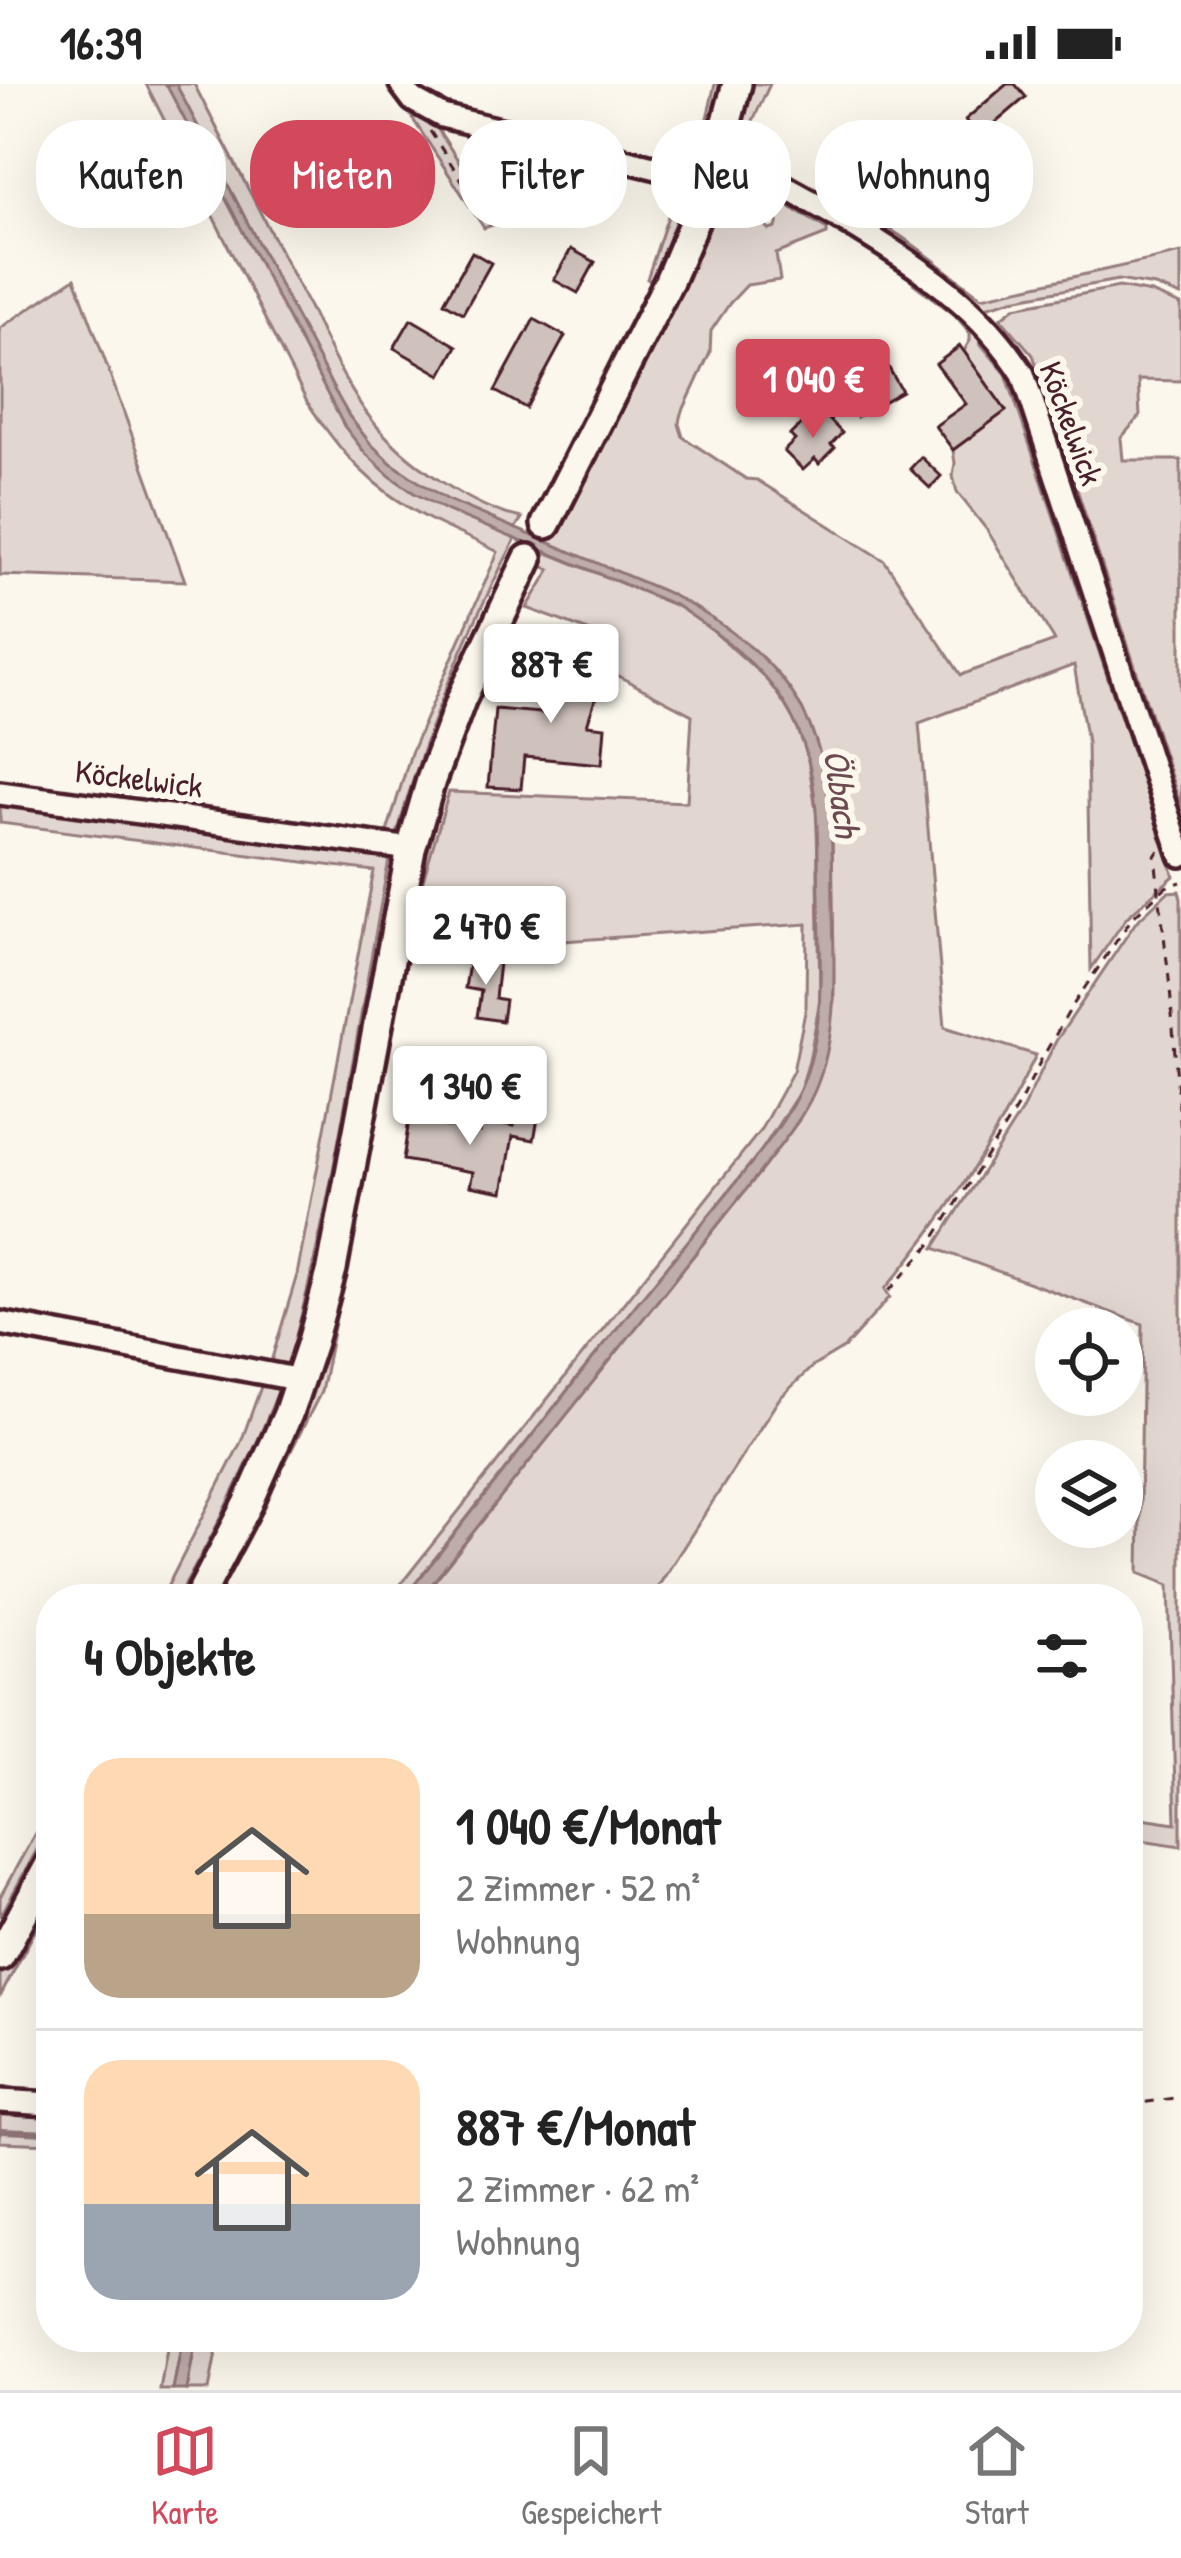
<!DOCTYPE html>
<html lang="de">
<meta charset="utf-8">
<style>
body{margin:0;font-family:"Patrick Hand",sans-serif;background:#f2f2f2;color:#222;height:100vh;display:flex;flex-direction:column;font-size:45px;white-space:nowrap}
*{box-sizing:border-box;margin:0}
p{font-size:39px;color:#767676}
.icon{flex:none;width:66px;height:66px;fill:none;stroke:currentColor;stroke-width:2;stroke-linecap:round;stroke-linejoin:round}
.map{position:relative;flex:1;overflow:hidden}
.panel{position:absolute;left:36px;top:1500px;width:1107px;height:768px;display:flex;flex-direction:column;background:#fff;border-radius:48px;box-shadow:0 12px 48px #0002}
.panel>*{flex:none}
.guide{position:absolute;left:36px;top:36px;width:1110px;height:108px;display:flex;gap:24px}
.tools{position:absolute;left:1035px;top:1224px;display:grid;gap:24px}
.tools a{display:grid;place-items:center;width:108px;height:108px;border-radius:50%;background:#fff;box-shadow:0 12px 48px #0002;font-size:60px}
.price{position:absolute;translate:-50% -102px;padding:0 27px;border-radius:12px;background:#fff;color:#222;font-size:39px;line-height:78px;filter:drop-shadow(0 3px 6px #0008)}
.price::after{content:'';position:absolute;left:50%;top:72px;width:36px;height:27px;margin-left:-18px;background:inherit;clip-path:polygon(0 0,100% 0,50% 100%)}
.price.active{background:#d1495b;color:#fff}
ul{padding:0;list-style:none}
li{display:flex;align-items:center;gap:36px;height:300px;padding:0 48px}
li+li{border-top:3px solid #e0e0e0}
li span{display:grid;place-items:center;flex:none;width:336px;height:240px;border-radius:36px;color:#555}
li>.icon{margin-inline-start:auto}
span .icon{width:144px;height:144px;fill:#fffc;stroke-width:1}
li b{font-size:51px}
h2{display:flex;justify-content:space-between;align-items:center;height:144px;padding:0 48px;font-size:51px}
.pill{padding:0 42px;border-radius:48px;background:#fff;box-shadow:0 12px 48px #0002;font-size:42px;line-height:108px}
.pill.active{background:#d1495b;color:#fff}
.status{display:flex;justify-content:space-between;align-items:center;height:84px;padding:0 60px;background:#fff;direction:ltr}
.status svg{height:33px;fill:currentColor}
.dock{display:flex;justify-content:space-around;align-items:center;height:168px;border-top:3px solid #e0e0e0;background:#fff;font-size:33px;color:#767676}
.dock a{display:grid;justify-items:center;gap:6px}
.dock .active{color:#d1495b}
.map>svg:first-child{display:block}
.green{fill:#e2d7d0;stroke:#967b7e;stroke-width:3}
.water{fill:#bfadaa;stroke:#907477;stroke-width:3}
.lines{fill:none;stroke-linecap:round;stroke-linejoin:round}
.stream{stroke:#907477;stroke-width:6}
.building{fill:#cfc2bc;stroke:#4a1f2b;stroke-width:3}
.minor-casing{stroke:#4a1f2b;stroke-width:30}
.major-casing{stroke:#4a1f2b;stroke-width:36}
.path{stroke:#4a1f2b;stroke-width:3;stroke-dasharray:9 9;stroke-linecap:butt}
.minor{stroke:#fbf7ec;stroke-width:21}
.major{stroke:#fbf7ec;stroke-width:27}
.labels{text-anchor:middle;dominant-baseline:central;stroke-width:12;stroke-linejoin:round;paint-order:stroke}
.street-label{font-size:33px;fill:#4a1f2b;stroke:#fbf7ec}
.water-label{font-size:36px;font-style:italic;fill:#6d4a51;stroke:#fbf7ec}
</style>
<div class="status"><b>16:39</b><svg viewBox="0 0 49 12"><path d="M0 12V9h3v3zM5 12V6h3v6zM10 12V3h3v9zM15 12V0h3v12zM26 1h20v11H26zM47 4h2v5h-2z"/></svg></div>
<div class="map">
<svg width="1181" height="2306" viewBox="0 0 1181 2306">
<rect width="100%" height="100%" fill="#fbf7ec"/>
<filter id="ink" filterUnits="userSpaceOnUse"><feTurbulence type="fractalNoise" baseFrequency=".00833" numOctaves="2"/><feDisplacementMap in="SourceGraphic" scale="24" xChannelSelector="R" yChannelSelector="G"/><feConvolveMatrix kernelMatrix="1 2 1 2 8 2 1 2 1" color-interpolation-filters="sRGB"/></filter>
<g filter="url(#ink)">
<g class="green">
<path d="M 146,0 L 194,0 C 231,71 267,142 304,213 C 325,254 343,299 371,335 C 402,375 472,425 522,434 L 510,452 L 515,456 C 466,549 425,648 397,750 L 393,753 L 0,705 L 0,697 L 387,748 L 411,669 L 498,468 C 476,456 451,447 429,435 C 372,405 340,369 306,316 Z"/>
<polygon points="390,0 395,0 409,18 688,99 689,105 651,197 647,195 678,102 442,40 437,44 499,139 484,144"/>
<path d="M 715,0 L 720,0 L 700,71 L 697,77 L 687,82 L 442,28 L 427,16 L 449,27 L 659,74 C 668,74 682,76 691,70 C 703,62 711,15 715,0 Z"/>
<path d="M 748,0 L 770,0 L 750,43 C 772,97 853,121 899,151 C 928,170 954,193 982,213 L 1181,169 L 1181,212 L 1155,202 L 1118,196 L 1013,215 L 982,224 L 746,71 L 736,52 Z"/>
<path d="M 736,95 L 743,97 L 736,108 L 758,110 L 768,133 L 765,141 L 769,146 L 776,144 L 778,137 L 771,125 L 769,111 L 827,145 L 827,150 L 776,170 L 780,196 L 747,201 L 730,219 L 711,247 L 710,269 L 680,333 L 679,340 L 683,353 L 746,395 L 757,396 L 884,476 L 961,591 L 1055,557 L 987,446 L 957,408 L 953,392 L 955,379 L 953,366 L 1006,327 L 964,267 L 970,256 L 970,249 L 955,231 L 914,200 L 921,196 L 958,222 L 1001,275 L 979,258 L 1006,290 L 1174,792 L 1127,833 L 1091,885 L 1087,658 L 1074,581 L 919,639 L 945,943 L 1036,971 C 996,1054 946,1134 885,1205 L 890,1213 L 845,1263 L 812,1283 L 779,1315 L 650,1515 L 420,1515 L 764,1083 L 799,1036 L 834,917 L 832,734 L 824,685 L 802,625 L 696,524 L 547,458 L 648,264 L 722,99 Z"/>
<polygon points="75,194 185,497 0,491 0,244"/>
<polygon points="1119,203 1151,209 1181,221 1181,297 1138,296 1140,332 1121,354 1123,376 1181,376 1181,723 1033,271 1001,234 1015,223"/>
<polygon points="543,467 677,522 705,540 767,595 792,631 806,663 817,731 820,916 809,977 800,1007 761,1067 581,1289 403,1515 389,1515 760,1047 793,987 806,923 807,840 407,868 422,799 449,708 687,718 692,631 605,585 612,556 527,524 550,486 537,479"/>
<path d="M 0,713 L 386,771 L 389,776 C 356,946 334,1118 287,1285 L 270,1281 L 297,1191 L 374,787 L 0,739 Z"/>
<polygon points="1179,807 1181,815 1181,1762 1128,1754 1128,1732 1176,1739 1169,1501 1139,1489 1143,1240 934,1164 1021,1028 1056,957 1136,838 1168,808"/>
<polygon points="379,1018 321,1308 219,1508 215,1515 208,1515 244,1448 374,1019"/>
<path d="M 0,1244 L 280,1302 C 252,1376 216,1446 177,1515 L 161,1515 L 241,1358 L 262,1300 L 0,1251 Z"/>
<polygon points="51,1720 51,1740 0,1833 0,1813"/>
<polygon points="51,1794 51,1817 0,1913 0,1891"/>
<polygon points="0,2021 51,2024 51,2060 0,2058"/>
<polygon points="169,2253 183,2253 173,2306 160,2306"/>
<polygon points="196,2253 219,2253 209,2306 187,2306"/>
</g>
<g class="water">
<path d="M 166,0 L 176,0 L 332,302 L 349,332 L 370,359 L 390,378 L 416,396 L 448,416 L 664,507 C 718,534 773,571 802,625 C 835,686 832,758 833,824 C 834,885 839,949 815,1006 C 803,1034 782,1059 764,1083 L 420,1515 L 403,1515 C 485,1413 564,1309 647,1207 C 674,1174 701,1141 728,1108 C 752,1078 779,1047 797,1012 C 827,952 820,879 819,814 C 817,754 821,691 793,635 C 769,587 721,551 677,522 L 448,427 L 414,409 L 390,392 L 365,369 L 344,342 Z"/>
<polygon points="183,2253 196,2253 187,2306 173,2306"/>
</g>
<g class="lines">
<polyline class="stream" points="0,2047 51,2049"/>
</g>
<g class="building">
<polygon points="1007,0 1015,0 1026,13 979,53 965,36"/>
<polygon points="571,165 595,178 578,209 554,196"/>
<polygon points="472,168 491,179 463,229 444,218"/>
<polygon points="411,235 457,262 441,291 394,264"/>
<polygon points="534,235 565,252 526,324 495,307"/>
<polygon points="960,262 1006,327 953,366 935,342 966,320 936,280"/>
<polygon points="887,281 902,307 857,333 842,308"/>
<polygon points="821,327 842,349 831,361 835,364 819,380 815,375 803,386 784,367 795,356 790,351 806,335 810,338"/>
<polygon points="921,373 941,392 930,404 910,385"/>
<polygon points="572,564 608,575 587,641 605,643 602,680 524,673 521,705 488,703 495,625 552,630"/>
<polygon points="470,874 499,879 495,914 505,916 502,937 477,933 481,907 465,904"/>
<polygon points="431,966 456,970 450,1003 426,999"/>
<polygon points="517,1025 539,1029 534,1056 513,1052 503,1108 470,1102 473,1088 403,1076 409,1036 480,1048 482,1036 514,1042"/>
</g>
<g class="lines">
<defs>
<g id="minor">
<polyline points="401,0 413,16 442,32 711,97"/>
<path d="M 719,71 C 768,92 812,117 858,145 C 923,185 982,225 1023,290 L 1181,771"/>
<polyline points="0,709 411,765"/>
<polyline points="0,1239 285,1293 299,1298"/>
<polyline points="0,2017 51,2020"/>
</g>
<g id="major">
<polyline points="546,440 669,197 711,97 737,0"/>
<polyline points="198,1515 248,1420 288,1330 312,1258 332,1185 411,765 431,696 461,616 528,475"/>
<polyline points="0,1872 51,1778"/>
</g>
</defs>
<use href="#minor" class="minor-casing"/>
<use href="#major" class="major-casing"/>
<g class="path">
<polyline points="430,47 491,141"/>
<polyline points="766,117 770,133"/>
<polyline points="1159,766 1155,772 1170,904 1181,1050"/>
<polyline points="889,1207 931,1160 1019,1020 1041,976 1071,924 1132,834 1166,803 1181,798"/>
<polyline points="1128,2021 1181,2013"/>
</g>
<use href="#minor" class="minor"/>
<use href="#major" class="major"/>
</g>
</g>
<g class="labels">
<g class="street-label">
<text transform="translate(1072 339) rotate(70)">Köckelwick</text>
<text transform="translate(139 694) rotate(7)">Köckelwick</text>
</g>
<g class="water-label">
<text transform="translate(843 709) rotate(82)">Ölbach</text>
</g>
</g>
</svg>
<div class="tools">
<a><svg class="icon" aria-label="locate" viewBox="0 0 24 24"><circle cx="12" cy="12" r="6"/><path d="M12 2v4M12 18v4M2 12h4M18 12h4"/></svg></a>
<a><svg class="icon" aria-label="layers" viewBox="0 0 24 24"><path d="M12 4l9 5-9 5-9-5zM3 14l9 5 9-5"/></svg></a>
</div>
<b class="price active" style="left:813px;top:357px">1 040 €</b>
<b class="price" style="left:551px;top:642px">887 €</b>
<b class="price" style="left:486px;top:904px">2 470 €</b>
<b class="price" style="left:470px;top:1064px">1 340 €</b>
<div class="guide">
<a class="pill">Kaufen</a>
<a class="pill active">Mieten</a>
<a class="pill">Filter</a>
<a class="pill">Neu</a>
<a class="pill">Wohnung</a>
</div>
<section class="panel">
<h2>4 Objekte<svg class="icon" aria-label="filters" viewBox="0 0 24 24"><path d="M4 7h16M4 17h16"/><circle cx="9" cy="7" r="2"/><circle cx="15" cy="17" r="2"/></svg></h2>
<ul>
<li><span style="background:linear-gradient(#ffd9b3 65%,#b9a48a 0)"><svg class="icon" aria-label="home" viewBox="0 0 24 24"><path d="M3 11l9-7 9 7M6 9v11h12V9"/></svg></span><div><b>1 040 €/Monat</b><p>2 Zimmer · 52 m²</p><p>Wohnung</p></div></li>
<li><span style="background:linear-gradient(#ffd9b3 60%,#9aa5b1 0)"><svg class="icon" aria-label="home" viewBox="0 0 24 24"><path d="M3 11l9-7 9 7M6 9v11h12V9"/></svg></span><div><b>887 €/Monat</b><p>2 Zimmer · 62 m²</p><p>Wohnung</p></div></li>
</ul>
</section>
</div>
<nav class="dock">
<a class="active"><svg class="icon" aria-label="map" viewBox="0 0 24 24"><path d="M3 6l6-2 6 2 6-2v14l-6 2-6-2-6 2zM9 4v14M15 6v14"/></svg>Karte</a>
<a><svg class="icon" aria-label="saved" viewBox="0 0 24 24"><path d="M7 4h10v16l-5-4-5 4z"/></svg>Gespeichert</a>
<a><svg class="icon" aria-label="home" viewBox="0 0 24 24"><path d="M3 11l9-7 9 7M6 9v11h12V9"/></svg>Start</a>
</nav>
